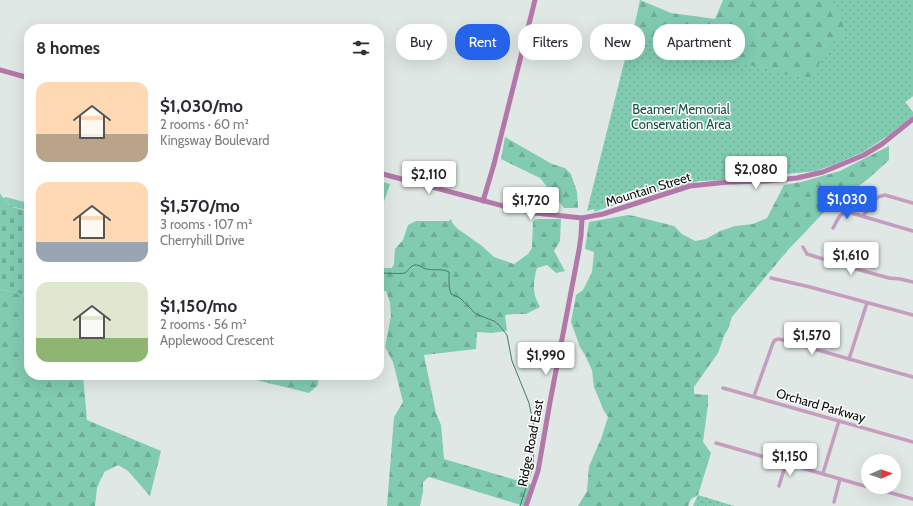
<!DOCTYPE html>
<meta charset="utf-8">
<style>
body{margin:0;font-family:Cabin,sans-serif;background:#f7f7f7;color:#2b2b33;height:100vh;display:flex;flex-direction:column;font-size:15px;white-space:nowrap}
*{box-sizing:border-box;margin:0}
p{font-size:13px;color:#7c7c81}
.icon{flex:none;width:22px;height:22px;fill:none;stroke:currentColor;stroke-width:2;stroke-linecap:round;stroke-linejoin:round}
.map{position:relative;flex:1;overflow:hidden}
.drawer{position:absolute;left:24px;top:24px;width:360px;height:356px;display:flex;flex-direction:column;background:#fff;border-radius:16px;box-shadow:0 4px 16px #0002}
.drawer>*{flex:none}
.guide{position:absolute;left:396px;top:24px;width:380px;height:36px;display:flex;gap:8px}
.needle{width:26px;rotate:88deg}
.buttons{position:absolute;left:861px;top:454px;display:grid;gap:8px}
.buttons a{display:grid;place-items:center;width:40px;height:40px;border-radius:50%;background:#fff;box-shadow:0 4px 16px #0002;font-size:20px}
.price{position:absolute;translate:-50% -34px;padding:0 9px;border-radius:4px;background:#fff;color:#222;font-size:13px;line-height:26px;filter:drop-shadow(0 1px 2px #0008)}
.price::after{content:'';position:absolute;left:50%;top:24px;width:12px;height:9px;margin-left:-6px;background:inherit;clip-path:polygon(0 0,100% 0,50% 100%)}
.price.active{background:#2563eb;color:#fff}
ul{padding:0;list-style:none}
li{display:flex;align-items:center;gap:12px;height:100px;padding:0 12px}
li span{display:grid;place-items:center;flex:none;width:112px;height:80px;border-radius:12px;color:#555}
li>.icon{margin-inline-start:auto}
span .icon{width:48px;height:48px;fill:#fffc;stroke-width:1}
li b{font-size:17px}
h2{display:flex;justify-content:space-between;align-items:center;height:48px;padding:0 12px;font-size:17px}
.tag{padding:0 14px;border-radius:16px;background:#fff;box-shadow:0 4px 16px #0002;font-size:14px;line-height:36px}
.tag.active{background:#2563eb;color:#fff}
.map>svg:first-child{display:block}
.forest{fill:url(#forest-firs)}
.cemetery{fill:url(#cemetery-stones)}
.park{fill:url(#park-dots)}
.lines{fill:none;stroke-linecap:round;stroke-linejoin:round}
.stream{stroke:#467c6a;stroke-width:1}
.minor{stroke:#c59dbe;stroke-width:3.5}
.secondary{stroke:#b378aa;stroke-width:5}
.labels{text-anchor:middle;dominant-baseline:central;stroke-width:3;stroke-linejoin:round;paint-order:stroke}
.park-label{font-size:13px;fill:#145240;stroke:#fff}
.street-label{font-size:13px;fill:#0a0d0c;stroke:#fff}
</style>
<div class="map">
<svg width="913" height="506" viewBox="0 0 913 506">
<defs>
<pattern id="forest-firs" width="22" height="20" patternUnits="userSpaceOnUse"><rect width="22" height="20" fill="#81ccb1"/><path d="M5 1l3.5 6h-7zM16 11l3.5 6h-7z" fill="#6eae97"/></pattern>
<pattern id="cemetery-stones" width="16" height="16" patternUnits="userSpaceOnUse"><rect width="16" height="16" fill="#81ccb1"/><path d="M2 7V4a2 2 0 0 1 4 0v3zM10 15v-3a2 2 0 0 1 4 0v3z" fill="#6eae97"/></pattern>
<pattern id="park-dots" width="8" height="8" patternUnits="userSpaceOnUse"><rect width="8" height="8" fill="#81ccb1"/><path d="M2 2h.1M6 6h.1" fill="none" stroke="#6eae97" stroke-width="1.8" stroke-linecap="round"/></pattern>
</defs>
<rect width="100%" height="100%" fill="#dfe8e4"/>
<g class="forest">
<polygon points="640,0 671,13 715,19 723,0 913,0 913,96 905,102 913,112 913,116 889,135 863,152 833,165 816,171 728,180 699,181 651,192 594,212"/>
<polygon points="505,137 552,164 565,168 571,174 577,192 578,208 564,208 540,178 501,159"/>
<polygon points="889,146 889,160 868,179 827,209 788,250 732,317 728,329 724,336 718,353 694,387 694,394 708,395 708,404 703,442 711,453 698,495 691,499 688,506 578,506 587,491 589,466 601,439 608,417 604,411 594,387 592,370 585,355 580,347 571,322 576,295 583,290 592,272 594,252 585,249 589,222 628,215 634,216 674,226 682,234 695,241 706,239 720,231 735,226 753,224 767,218 784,185 801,182 840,171"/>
<polygon points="379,181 390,184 379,216"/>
<polygon points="5,197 29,203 29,211 11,206 3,199"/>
<path d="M 451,219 L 453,224 L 458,229 L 482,246 L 494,257 L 514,264 L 528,254 L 532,248 L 533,221 L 537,219 L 561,219 L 560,241 L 554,251 L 565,271 L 556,273 L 547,265 L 537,268 C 534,278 532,291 537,301 C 538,303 539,305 540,307 L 526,314 L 514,314 L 505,315 L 507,330 L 506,331 L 492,333 L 477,332 L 476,349 L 424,355 L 436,413 L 441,425 L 444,459 L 533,485 L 524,506 L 429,477 L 423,482 L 423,492 L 420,506 L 387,506 L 394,417 L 403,402 L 393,362 L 385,347 L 391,316 L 390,302 L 386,291 L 379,291 L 379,268 L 392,268 L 394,264 L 395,249 L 403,240 L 408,225 L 416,221 L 449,221 Z"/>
<polygon points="0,289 29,296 29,375 83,375 87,420 161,451 150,496 128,471 118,465 104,472 97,488 95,506 0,506"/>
<polygon points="235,375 319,375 318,385 309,393"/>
</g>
<path class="cemetery" d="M 0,193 C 7,207 15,208 29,211 L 29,296 L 0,289 Z"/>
<g class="park">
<path d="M 832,0 L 913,0 L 913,96 L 905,102 L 913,113 L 879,141 L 863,152 L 832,164 L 808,171 L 699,181 L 587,211 L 631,35 L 809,80 L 834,40 L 845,40 C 846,28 840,10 832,0 Z"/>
<polygon points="698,495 734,506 693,506"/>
</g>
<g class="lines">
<path class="stream" d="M 379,273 C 384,273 401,274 405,273 C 408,271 411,265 415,265 C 419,264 423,269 427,269 C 434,271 442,268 449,272 L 449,286 L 451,294 L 460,298 L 476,314 L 494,321 L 499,325 L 507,335 L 512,361 L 529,403 L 534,427 L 533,466 L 520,506"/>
<g class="minor">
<polyline points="863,216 878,197 885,195 913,203"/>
<path d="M 833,228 C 837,222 839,212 848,212 L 913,231"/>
<polyline points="803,247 807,254 849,267 889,278 900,279 913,282"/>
<polyline points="771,278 810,287 913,315"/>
<polyline points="849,359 867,303"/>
<polyline points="723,388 913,442"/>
<polyline points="754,396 773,343 775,340 779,339 913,377"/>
<polyline points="716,443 868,487"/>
<polyline points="823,473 839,421"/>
<polyline points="779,486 786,463"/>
<polyline points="870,487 913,499"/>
<polyline points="834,502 840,479"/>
</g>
<g class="secondary">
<polyline points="0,70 29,78"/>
<polyline points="379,173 511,208 535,213 582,218 603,214 665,194 690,186 728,182 767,181 797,178 823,172 864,155 882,144 913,119"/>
<polyline points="483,201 494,164 535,0"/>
<polyline points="526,506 538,471 550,402 579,250 581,236 582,218"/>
</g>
</g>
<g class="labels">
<g class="park-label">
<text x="681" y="109">Beamer Memorial<tspan x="681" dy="15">Conservation Area</tspan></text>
</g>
<g class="street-label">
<text transform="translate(648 189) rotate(-17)">Mountain Street</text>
<text transform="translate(821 405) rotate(16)">Orchard Parkway</text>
<text transform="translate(530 443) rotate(-79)">Ridge Road East</text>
</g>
</g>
</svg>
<div class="buttons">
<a><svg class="needle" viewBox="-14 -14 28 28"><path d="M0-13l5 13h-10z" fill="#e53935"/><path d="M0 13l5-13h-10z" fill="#7c7c81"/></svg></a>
</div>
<b class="price" style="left:756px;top:190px">$2,080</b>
<b class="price" style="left:429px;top:195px">$2,110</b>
<b class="price active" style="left:847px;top:220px">$1,030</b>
<b class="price" style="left:531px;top:221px">$1,720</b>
<b class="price" style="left:851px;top:276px">$1,610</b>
<b class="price" style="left:812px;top:356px">$1,570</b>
<b class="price" style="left:546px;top:376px">$1,990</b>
<b class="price" style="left:790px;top:477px">$1,150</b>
<div class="guide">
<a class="tag">Buy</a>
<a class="tag active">Rent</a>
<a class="tag">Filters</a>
<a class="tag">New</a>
<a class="tag">Apartment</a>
</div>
<section class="drawer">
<h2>8 homes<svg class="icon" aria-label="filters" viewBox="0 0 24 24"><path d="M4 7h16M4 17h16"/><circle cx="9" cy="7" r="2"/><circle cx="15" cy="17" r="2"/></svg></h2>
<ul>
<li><span style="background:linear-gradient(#ffd9b3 65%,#b9a48a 0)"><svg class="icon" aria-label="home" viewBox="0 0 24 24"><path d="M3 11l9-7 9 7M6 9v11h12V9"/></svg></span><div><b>$1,030/mo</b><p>2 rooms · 60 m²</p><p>Kingsway Boulevard</p></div></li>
<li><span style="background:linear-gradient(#ffd9b3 75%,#9aa5b1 0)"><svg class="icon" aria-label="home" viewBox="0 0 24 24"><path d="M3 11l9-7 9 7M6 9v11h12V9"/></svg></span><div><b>$1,570/mo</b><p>3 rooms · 107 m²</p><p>Cherryhill Drive</p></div></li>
<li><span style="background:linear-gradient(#dfe7d0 70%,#8fb573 0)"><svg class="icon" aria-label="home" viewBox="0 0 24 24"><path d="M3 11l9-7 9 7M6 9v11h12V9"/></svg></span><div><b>$1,150/mo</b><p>2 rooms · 56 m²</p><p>Applewood Crescent</p></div></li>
</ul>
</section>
</div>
